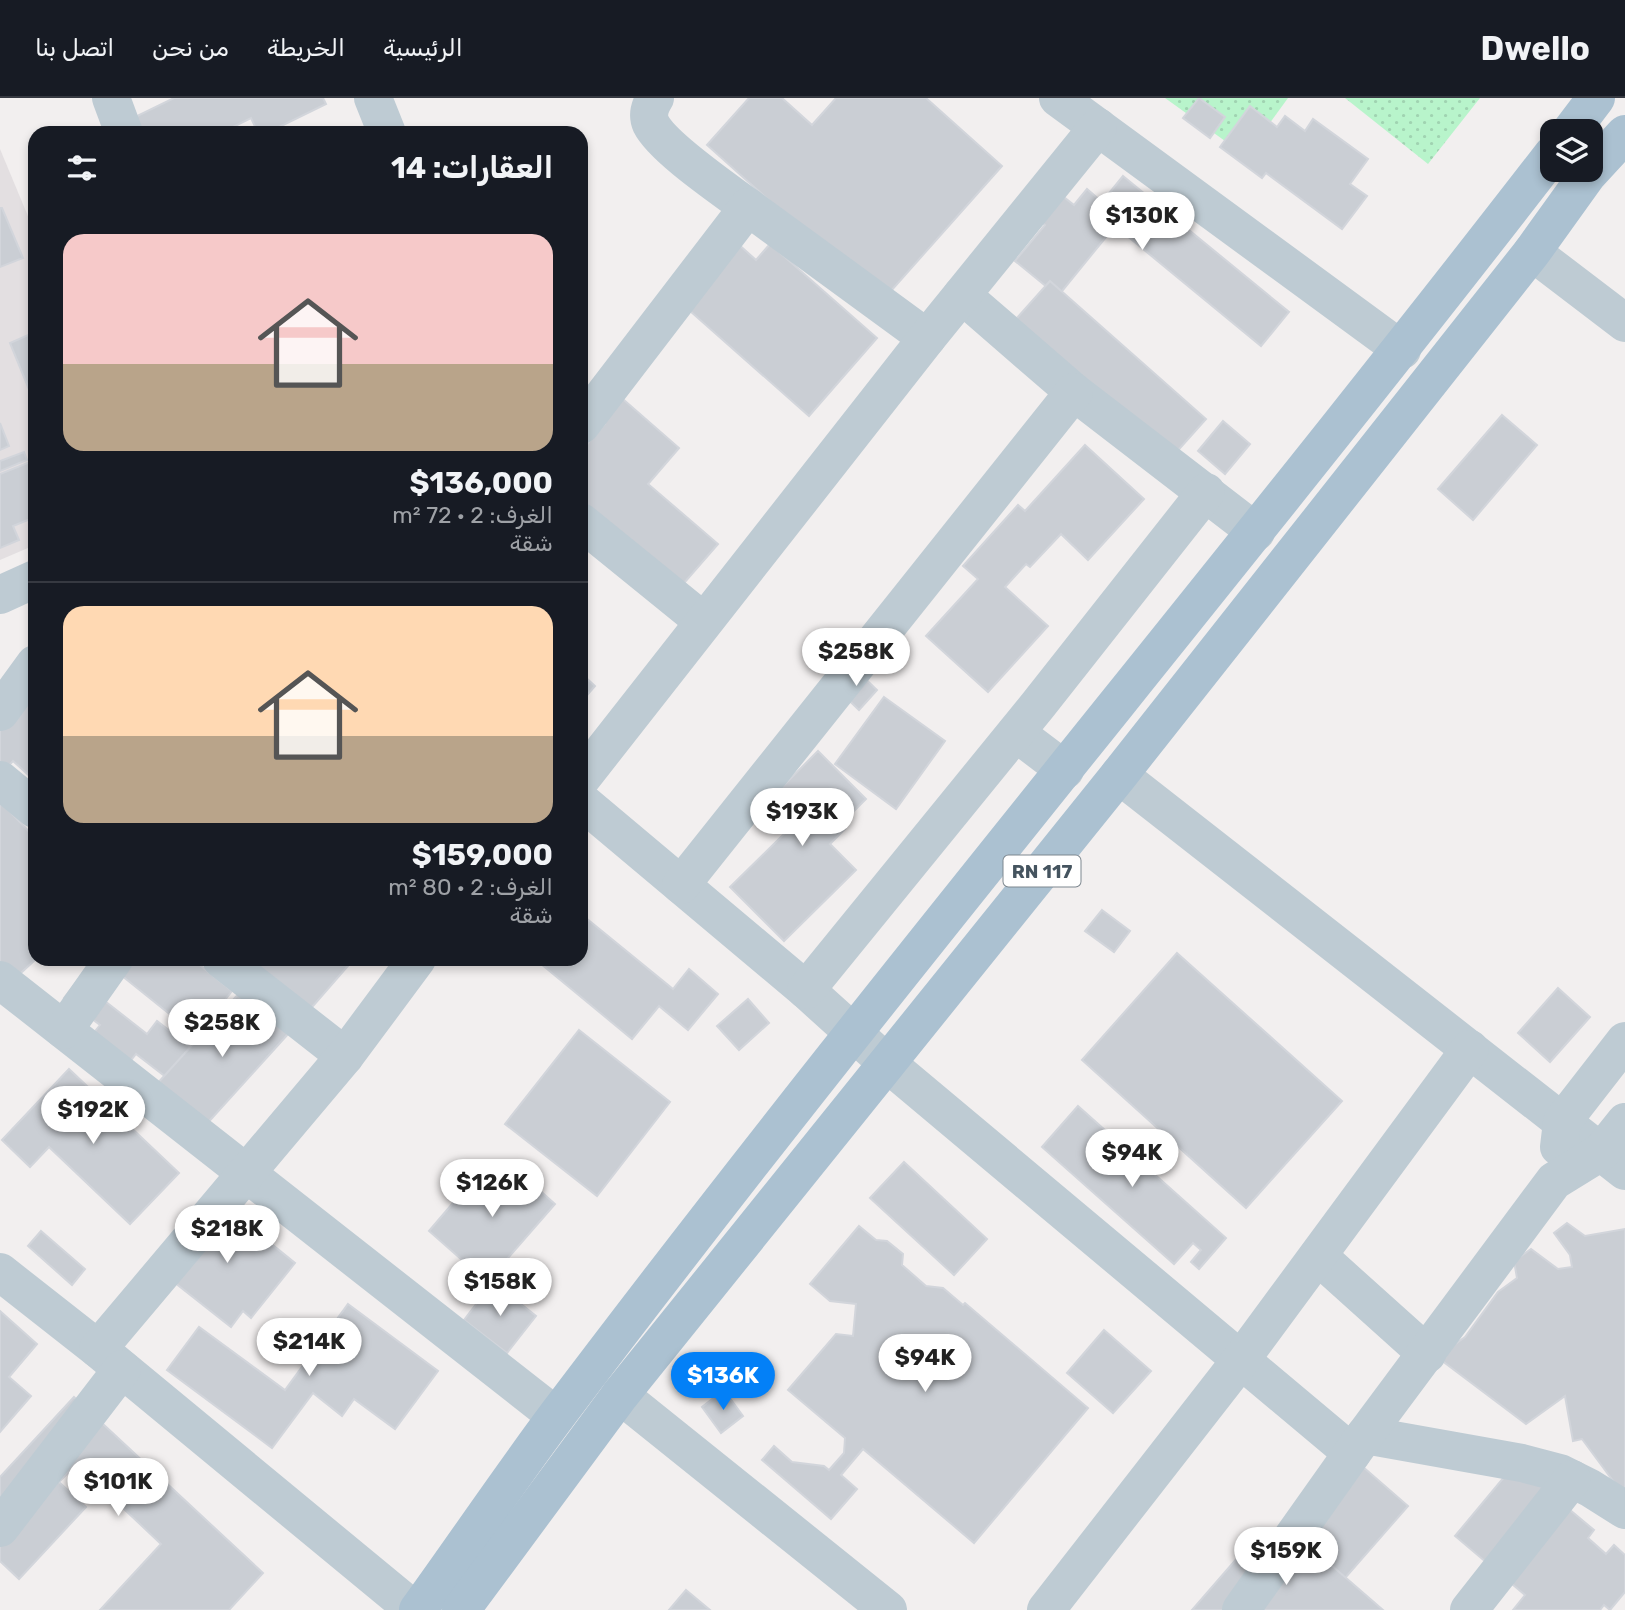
<!DOCTYPE html>
<html lang="ar">
<meta charset="utf-8">
<style>
body{margin:0;font-family:Rubik,"Noto Naskh Arabic",sans-serif;background:#20242c;color:#f1f3f6;direction:rtl;height:100vh;display:flex;flex-direction:column;font-size:26px;white-space:nowrap}
*{box-sizing:border-box;margin:0}
p{font-size:23px;color:#9ea1a6}
.icon{flex:none;width:38px;height:38px;fill:none;stroke:currentColor;stroke-width:2;stroke-linecap:round;stroke-linejoin:round}
.map{position:relative;flex:1;overflow:hidden;direction:ltr}
.panel{position:absolute;left:28px;top:28px;width:560px;height:840px;display:flex;flex-direction:column;background:#171b24;border-radius:21px;box-shadow:0 4px 10px #0003;direction:rtl}
.panel>*{flex:none}
.fabs{position:absolute;left:1540px;top:21px;display:grid;gap:14px}
.fabs a{display:grid;place-items:center;width:63px;height:63px;border-radius:14px;background:#171b24;box-shadow:0 4px 10px #0003;font-size:35px}
.price{position:absolute;translate:-50% -60px;padding:0 16px;border-radius:24px;background:#fff;color:#222;font-size:23px;line-height:46px;filter:drop-shadow(0 2px 4px #0008)}
.price::after{content:'';position:absolute;left:50%;top:42px;width:21px;height:16px;margin-left:-10px;background:inherit;clip-path:polygon(0 0,100% 0,50% 100%)}
.price.active{background:#0380f7;color:#fff}
ul{padding:0;list-style:none}
li{display:grid;align-content:center;gap:14px;height:371px;padding:0 35px}
li+li{border-top:2px solid #363941}
li span{display:grid;place-items:center;height:217px;border-radius:21px;color:#555}
li>.icon{margin-inline-start:auto}
span .icon{width:126px;height:126px;fill:#fffc;stroke-width:1}
li b{font-size:30px}
h2{display:flex;justify-content:space-between;align-items:center;height:84px;padding:0 35px;font-size:30px}
header{display:flex;align-items:center;gap:42px;box-sizing:border-box;height:98px;padding:0 35px;background:#171b24;border-bottom:2px solid #363941}
header strong{font-size:33px}
nav{display:flex;gap:38px;margin-inline-start:auto;font-size:24px}
.map>svg:first-child{display:block}
.education{fill:#e3dfe1}
.park{fill:url(#park-dots)}
.building{fill:#caced4;stroke:#d2d5db;stroke-width:2}
.lines{fill:none;stroke-linecap:round;stroke-linejoin:round}
.minor{stroke:#becbd3;stroke-width:38}
.major{stroke:#abc1d1;stroke-width:38}
.labels{text-anchor:middle;dominant-baseline:central;stroke-width:6;stroke-linejoin:round;paint-order:stroke}
.shield{fill:#fff;stroke:#7d878f;stroke-width:2}
.shield-label{font-size:19px;font-weight:bold;fill:#45545f}
</style>
<header>
<strong>Dwello</strong>
<nav><a>الرئيسية</a><a>الخريطة</a><a>من نحن</a><a>اتصل بنا</a></nav>
</header>
<div class="map">
<svg width="1625" height="1512" viewBox="0 0 1625 1512">
<defs>
<pattern id="park-dots" width="8" height="8" patternUnits="userSpaceOnUse" patternTransform="scale(1.75)"><rect width="8" height="8" fill="#b8f4cb"/><path d="M2 2h.1M6 6h.1" fill="none" stroke="#a0d3b1" stroke-width="1.8" stroke-linecap="round"/></pattern>
</defs>
<rect width="100%" height="100%" fill="#f2efef"/>
<polygon class="education" points="0,51 35,135 35,447 0,462"/>
<g class="park">
<polygon points="1165,0 1288,0 1246,58"/>
<polygon points="1345,0 1480,0 1428,66"/>
</g>
<g class="building">
<polygon points="174,0 323,0 326,6 267,35 258,35 251,20 221,35 135,35 129,22"/>
<polygon points="749,0 782,0 812,27 836,0 926,0 1002,68 882,203 707,47"/>
<polygon points="1199,0 1225,19 1210,40 1183,20"/>
<polygon points="1250,8 1277,29 1285,18 1305,33 1313,21 1368,61 1350,86 1367,98 1342,131 1266,75 1262,80 1220,49"/>
<polygon points="1123,78 1289,214 1261,248 1115,128 1058,198 1015,163 1045,127 1025,110 1046,85 1074,107 1087,91 1102,104"/>
<polygon points="0,110 2,110 23,160 0,169"/>
<polygon points="727,136 756,162 770,146 877,240 809,318 673,198"/>
<polygon points="1050,183 1206,321 1172,359 1016,221"/>
<polygon points="35,234 35,306 10,245"/>
<polygon points="601,282 679,350 648,386 718,446 677,493 581,411 581,349 583,351 605,326"/>
<polygon points="1502,317 1537,347 1473,422 1438,391"/>
<polygon points="1223,323 1250,346 1225,376 1198,353"/>
<polygon points="0,325 9,348 0,352"/>
<polygon points="1085,347 1144,401 1088,462 1061,436 1030,469 1026,466 1005,489 1048,528 988,594 926,538 978,481 963,468 1018,407 1025,413"/>
<polygon points="24,354 27,362 0,373 0,363"/>
<polygon points="35,362 35,419 13,428 19,442 0,450 0,376"/>
<polygon points="35,563 35,683 13,663 4,673 0,669 0,616"/>
<polygon points="853,569 877,592 859,612 835,589"/>
<polygon points="581,575 595,588 581,604"/>
<polygon points="884,599 945,643 896,711 835,666"/>
<polygon points="818,653 866,701 841,726 845,731 830,746 856,772 784,843 730,789 784,736 760,711"/>
<polygon points="0,703 35,740 36,861 10,885 0,875"/>
<polygon points="1102,812 1130,833 1114,854 1085,833"/>
<polygon points="581,816 673,891 689,871 718,896 688,932 659,908 632,941 535,861 581,861"/>
<polygon points="1177,855 1342,1003 1246,1110 1082,962"/>
<polygon points="101,861 192,861 232,893 197,938"/>
<polygon points="244,861 354,861 306,916"/>
<polygon points="78,882 147,936 157,923 190,949 166,979 136,956 128,966 92,937 100,927 64,900"/>
<polygon points="1558,890 1590,919 1550,964 1518,935"/>
<polygon points="242,892 289,935 203,1030 156,987"/>
<polygon points="748,901 769,925 739,952 717,928"/>
<polygon points="579,932 670,1004 597,1098 505,1026"/>
<polygon points="69,971 179,1075 130,1126 49,1049 30,1069 2,1042"/>
<polygon points="1078,1008 1226,1140 1199,1171 1191,1164 1201,1152 1193,1145 1174,1166 1042,1049"/>
<polygon points="488,1064 508,1081 516,1071 555,1106 487,1184 429,1133"/>
<polygon points="904,1064 987,1141 954,1177 870,1100"/>
<polygon points="217,1102 295,1165 251,1220 243,1213 231,1229 160,1173"/>
<polygon points="1567,1125 1585,1138 1625,1131 1625,1399 1582,1341 1573,1343 1565,1298 1526,1326 1437,1259 1465,1239 1498,1194 1517,1180 1514,1163 1531,1151 1558,1171 1572,1169 1570,1157 1554,1135"/>
<polygon points="859,1128 876,1142 887,1143 903,1156 902,1167 926,1188 943,1190 963,1207 965,1205 1088,1310 974,1445 863,1351 841,1377 857,1391 831,1421 762,1362 774,1348 792,1364 824,1368 829,1372 844,1355 845,1340 788,1292 836,1236 853,1238 856,1206 830,1203 810,1186"/>
<polygon points="41,1133 85,1171 72,1187 28,1148"/>
<polygon points="493,1184 536,1218 507,1255 464,1222"/>
<polygon points="348,1206 438,1273 395,1331 354,1301 342,1318 313,1295 272,1350 167,1272 199,1229 285,1292"/>
<polygon points="0,1213 37,1246 9,1279 31,1298 0,1334"/>
<polygon points="1104,1232 1151,1273 1113,1315 1067,1275"/>
<polygon points="724,1292 743,1318 721,1335 702,1309"/>
<polygon points="74,1299 263,1475 229,1512 100,1512 161,1446 107,1395 103,1401 71,1372 59,1384 86,1409 19,1481 0,1463 0,1379"/>
<polygon points="1355,1362 1408,1408 1345,1480 1293,1434"/>
<polygon points="1515,1366 1594,1432 1588,1440 1606,1456 1614,1447 1625,1457 1625,1494 1610,1512 1604,1507 1600,1512 1513,1512 1525,1497 1455,1438"/>
<polygon points="1308,1447 1383,1512 1192,1512 1239,1458 1259,1475"/>
<polygon points="686,1492 710,1512 669,1512"/>
</g>
<g class="lines">
<g class="minor">
<polyline points="111,0 124,35"/>
<polyline points="373,0 387,35"/>
<path d="M 655,0 C 650,8 647,17 651,26 C 663,50 724,91 748,109"/>
<polyline points="1058,0 1402,252"/>
<polyline points="1532,154 1625,225"/>
<polyline points="962,197 1074,294 1256,434"/>
<polyline points="581,327 748,109 927,240"/>
<polyline points="581,424 703,523"/>
<polyline points="0,497 35,481"/>
<polyline points="0,614 35,566"/>
<polyline points="1016,635 1065,672"/>
<polyline points="1119,677 1625,1073"/>
<polyline points="581,681 927,240 1098,29"/>
<polyline points="0,682 35,711"/>
<polyline points="581,703 806,892 889,967 1352,1355"/>
<polyline points="681,787 1074,294"/>
<polyline points="221,861 345,958"/>
<polyline points="0,882 556,1318"/>
<polyline points="806,892 1038,607 1206,394"/>
<polyline points="64,932 114,861"/>
<polyline points="1559,1049 1562,1024 1625,943"/>
<polyline points="1318,1158 1427,1256"/>
<polyline points="0,1174 98,1251 414,1512"/>
<polyline points="98,1251 345,958 417,861"/>
<polyline points="620,1297 888,1512"/>
<polyline points="1365,1337 1522,1365 1560,1375 1590,1390 1625,1412"/>
<polyline points="0,1430 122,1271"/>
<polyline points="1046,1512 1240,1263 1470,951"/>
<polyline points="1241,1512 1365,1337 1554,1083 1601,1054 1625,1024"/>
<polyline points="1469,1512 1572,1381"/>
</g>
<g class="major">
<polyline points="1571,33 1596,0"/>
<path d="M 418,1512 C 465,1447 510,1380 558,1316 C 880,889 1225,480 1552,57"/>
<polyline points="461,1512 620,1297 1119,677 1532,154 1588,76 1625,36"/>
</g>
</g>
<g class="labels">
<rect class="shield" x="1003.5" y="757.5" width="77" height="31" rx="5"/>
<g class="shield-label">
<text x="1042" y="773">RN 117</text>
</g>
</g>
</svg>
<div class="fabs">
<a><svg class="icon" aria-label="layers" viewBox="0 0 24 24"><path d="M12 4l9 5-9 5-9-5zM3 14l9 5 9-5"/></svg></a>
</div>
<b class="price" style="left:1142px;top:154px">$130K</b>
<b class="price" style="left:856px;top:590px">$258K</b>
<b class="price" style="left:802px;top:750px">$193K</b>
<b class="price" style="left:222px;top:961px">$258K</b>
<b class="price" style="left:93px;top:1048px">$192K</b>
<b class="price" style="left:1132px;top:1091px">$94K</b>
<b class="price" style="left:492px;top:1121px">$126K</b>
<b class="price" style="left:227px;top:1167px">$218K</b>
<b class="price" style="left:500px;top:1220px">$158K</b>
<b class="price" style="left:309px;top:1280px">$214K</b>
<b class="price" style="left:925px;top:1296px">$94K</b>
<b class="price active" style="left:723px;top:1314px">$136K</b>
<b class="price" style="left:118px;top:1420px">$101K</b>
<b class="price" style="left:1286px;top:1489px">$159K</b>
<section class="panel">
<h2>العقارات: 14<svg class="icon" aria-label="filters" viewBox="0 0 24 24"><path d="M4 7h16M4 17h16"/><circle cx="9" cy="7" r="2"/><circle cx="15" cy="17" r="2"/></svg></h2>
<ul>
<li><span style="background:linear-gradient(#f6c9c9 60%,#b9a48a 0)"><svg class="icon" aria-label="home" viewBox="0 0 24 24"><path d="M3 11l9-7 9 7M6 9v11h12V9"/></svg></span><div><b>$136,000</b><p>الغرف: 2 · 72 m²</p><p>شقة</p></div></li>
<li><span style="background:linear-gradient(#ffd9b3 60%,#b9a48a 0)"><svg class="icon" aria-label="home" viewBox="0 0 24 24"><path d="M3 11l9-7 9 7M6 9v11h12V9"/></svg></span><div><b>$159,000</b><p>الغرف: 2 · 80 m²</p><p>شقة</p></div></li>
</ul>
</section>
</div>
